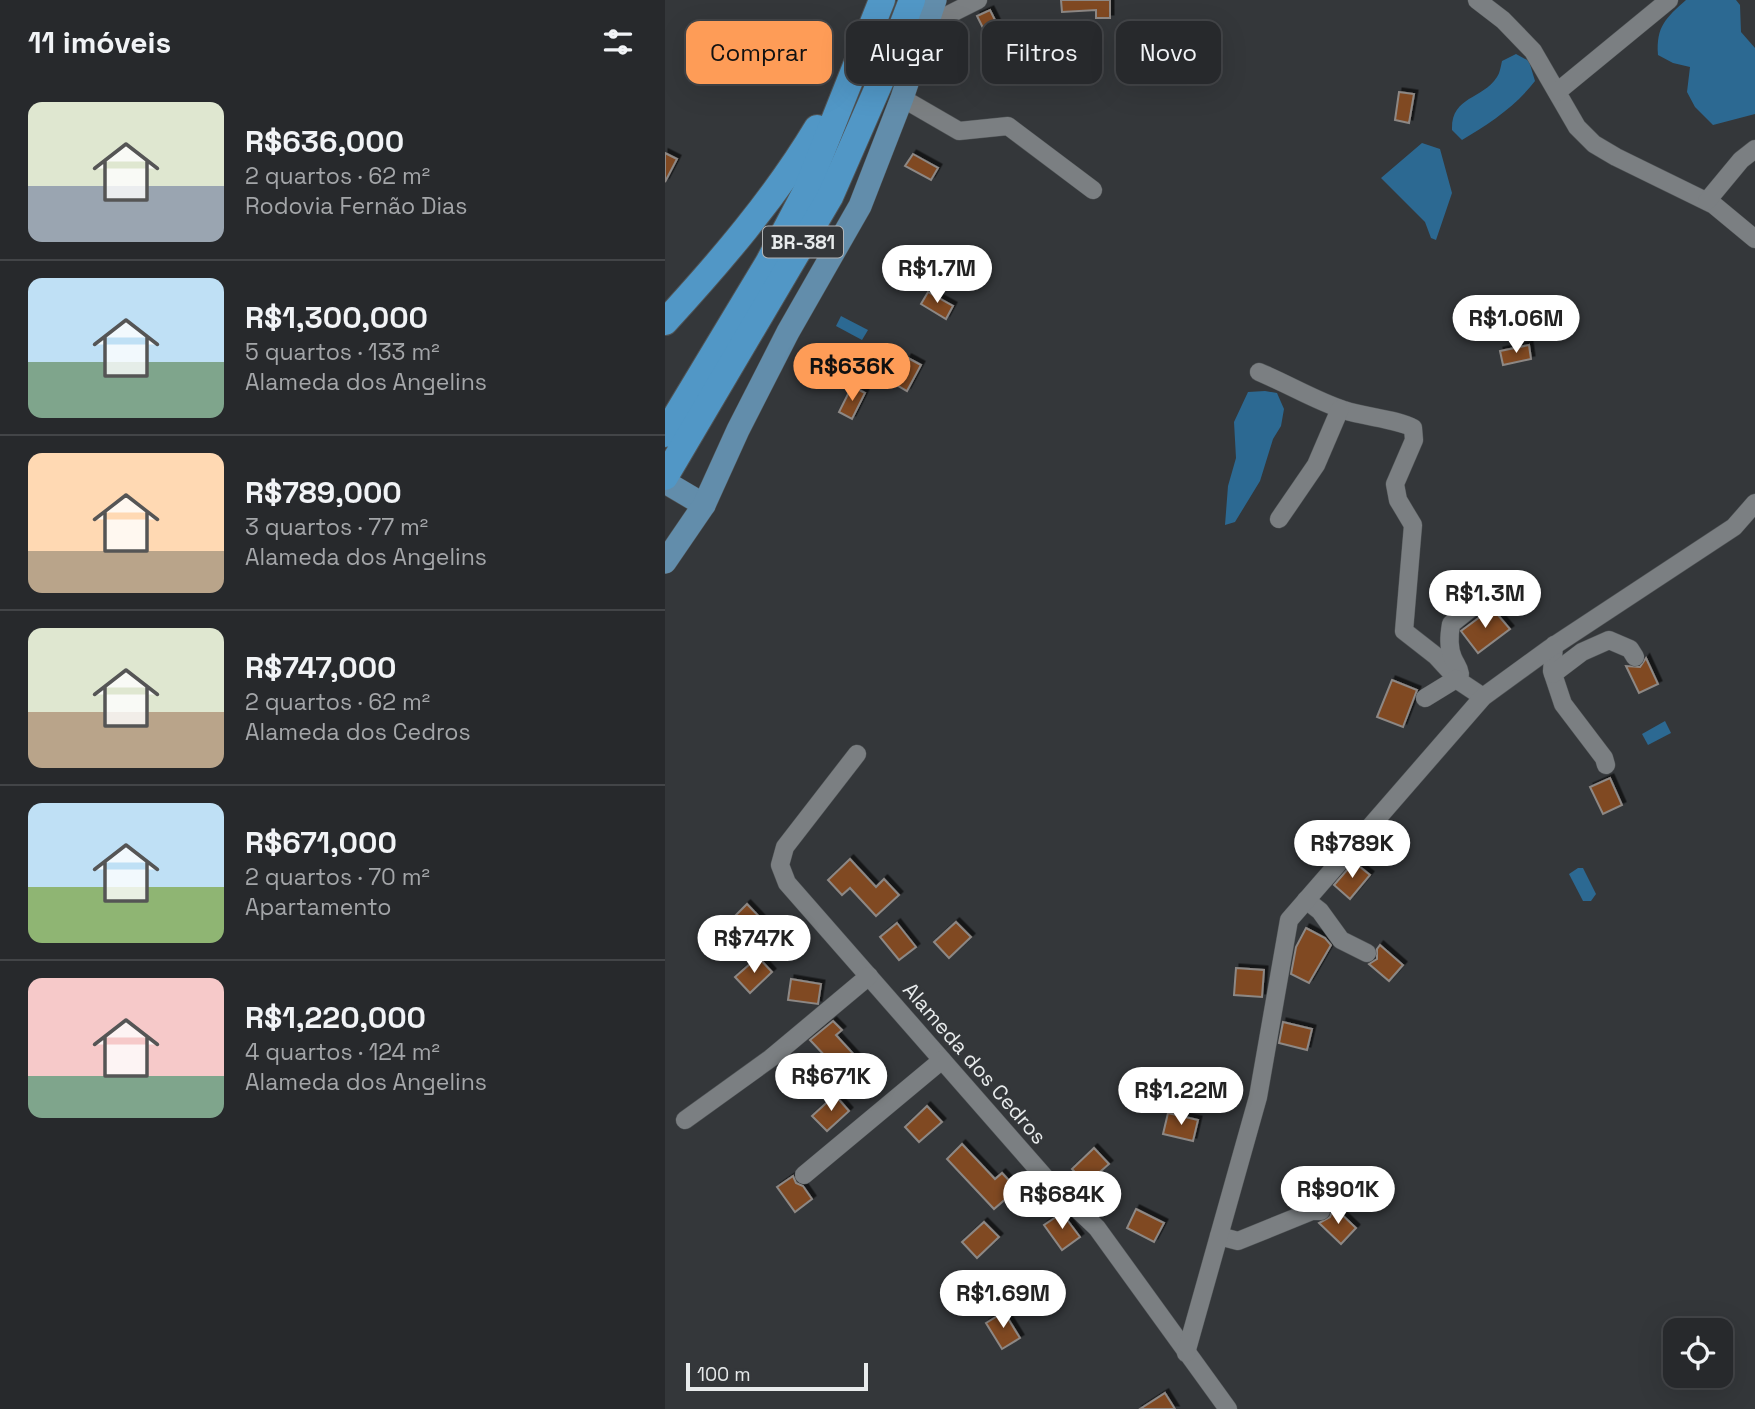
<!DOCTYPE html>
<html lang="pt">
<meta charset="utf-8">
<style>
body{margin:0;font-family:"Space Grotesk",sans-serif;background:#2f3134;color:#f1f3f6;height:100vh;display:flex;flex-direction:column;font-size:26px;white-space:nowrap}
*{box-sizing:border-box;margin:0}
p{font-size:23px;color:#a4a6a9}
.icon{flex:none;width:38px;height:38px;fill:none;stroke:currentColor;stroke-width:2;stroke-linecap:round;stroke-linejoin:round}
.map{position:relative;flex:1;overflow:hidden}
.details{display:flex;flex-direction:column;background:#27292c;width:665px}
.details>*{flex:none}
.guide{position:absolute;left:21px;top:21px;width:665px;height:63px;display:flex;gap:14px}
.buttons{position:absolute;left:998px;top:1318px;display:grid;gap:14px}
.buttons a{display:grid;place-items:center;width:70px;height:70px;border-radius:14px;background:#27292c;box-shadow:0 7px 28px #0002,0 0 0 2px #434548;font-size:35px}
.scale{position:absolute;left:21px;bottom:18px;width:182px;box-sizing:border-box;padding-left:7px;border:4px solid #e8ebec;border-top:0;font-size:19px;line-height:24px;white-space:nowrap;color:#e8ebec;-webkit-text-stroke:5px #34373a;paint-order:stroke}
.price{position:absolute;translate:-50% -60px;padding:0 16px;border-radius:24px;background:#fff;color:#222;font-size:23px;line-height:46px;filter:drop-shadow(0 2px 4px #0008)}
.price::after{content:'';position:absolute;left:50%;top:42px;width:21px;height:16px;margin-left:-10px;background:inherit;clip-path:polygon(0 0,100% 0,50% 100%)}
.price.on{background:#fe9c57;color:#111}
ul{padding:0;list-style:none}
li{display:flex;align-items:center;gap:21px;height:175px;padding:0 28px}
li+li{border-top:2px solid #434548}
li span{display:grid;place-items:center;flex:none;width:196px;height:140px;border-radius:14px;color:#555}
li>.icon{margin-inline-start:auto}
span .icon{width:84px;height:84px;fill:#fffc;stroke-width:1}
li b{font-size:30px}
h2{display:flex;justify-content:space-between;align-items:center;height:84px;padding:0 28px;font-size:30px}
.chip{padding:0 24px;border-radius:14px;background:#27292c;box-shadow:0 7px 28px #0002,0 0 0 2px #434548;font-size:24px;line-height:63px}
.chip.on{background:#fe9c57;color:#111}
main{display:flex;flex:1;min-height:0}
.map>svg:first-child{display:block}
.water{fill:#2c6992}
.building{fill:#804a24;stroke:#8d8885;stroke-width:2;filter:url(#shadow)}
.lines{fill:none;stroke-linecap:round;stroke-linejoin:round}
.minor-casing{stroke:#505456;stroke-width:19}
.major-casing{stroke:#505456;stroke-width:24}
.highway-casing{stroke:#505456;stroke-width:28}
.minor{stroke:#7b7f82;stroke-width:18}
.major{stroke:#628dab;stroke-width:23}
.highway{stroke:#5197c6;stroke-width:26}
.labels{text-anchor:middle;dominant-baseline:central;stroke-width:6;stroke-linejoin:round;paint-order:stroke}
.shield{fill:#34373a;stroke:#b2b5b7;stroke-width:2}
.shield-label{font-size:19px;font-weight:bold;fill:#e8ebec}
.street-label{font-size:21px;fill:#e8ebec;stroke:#34373a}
</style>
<main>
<section class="details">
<h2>11 imóveis<svg class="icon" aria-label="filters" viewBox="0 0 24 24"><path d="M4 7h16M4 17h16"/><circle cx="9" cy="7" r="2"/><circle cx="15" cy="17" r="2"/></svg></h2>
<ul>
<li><span style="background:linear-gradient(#dfe7d0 60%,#9aa5b1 0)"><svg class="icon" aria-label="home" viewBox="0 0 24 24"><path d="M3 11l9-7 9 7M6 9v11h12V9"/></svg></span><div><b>R$636,000</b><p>2 quartos · 62 m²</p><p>Rodovia Fernão Dias</p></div></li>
<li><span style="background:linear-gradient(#bfe0f5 60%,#7fa58c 0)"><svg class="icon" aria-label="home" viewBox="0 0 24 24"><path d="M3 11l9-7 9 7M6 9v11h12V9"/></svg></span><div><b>R$1,300,000</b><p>5 quartos · 133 m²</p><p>Alameda dos Angelins</p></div></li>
<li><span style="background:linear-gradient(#ffd9b3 70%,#b9a48a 0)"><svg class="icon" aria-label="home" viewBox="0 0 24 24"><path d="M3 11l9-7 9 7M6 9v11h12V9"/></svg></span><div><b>R$789,000</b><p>3 quartos · 77 m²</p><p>Alameda dos Angelins</p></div></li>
<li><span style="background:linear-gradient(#dfe7d0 60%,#b9a48a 0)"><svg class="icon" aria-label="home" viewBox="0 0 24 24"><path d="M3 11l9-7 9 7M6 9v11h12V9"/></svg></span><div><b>R$747,000</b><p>2 quartos · 62 m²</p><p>Alameda dos Cedros</p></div></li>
<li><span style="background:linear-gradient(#bfe0f5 60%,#8fb573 0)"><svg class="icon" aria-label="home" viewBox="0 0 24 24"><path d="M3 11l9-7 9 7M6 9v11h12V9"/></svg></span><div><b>R$671,000</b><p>2 quartos · 70 m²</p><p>Apartamento</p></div></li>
<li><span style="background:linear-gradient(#f6c9c9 70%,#7fa58c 0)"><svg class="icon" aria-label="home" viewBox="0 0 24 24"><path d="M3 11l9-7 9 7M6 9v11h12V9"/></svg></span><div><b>R$1,220,000</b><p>4 quartos · 124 m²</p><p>Alameda dos Angelins</p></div></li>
</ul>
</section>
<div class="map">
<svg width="1090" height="1409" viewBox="0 0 1090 1409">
<defs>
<filter id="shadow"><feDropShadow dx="3.5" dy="-3.5" stdDeviation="0" flood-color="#0009"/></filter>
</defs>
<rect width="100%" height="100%" fill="#34373a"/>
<g class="water">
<path d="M 1021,0 L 1071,0 L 1075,5 L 1076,32 L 1090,48 L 1090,114 L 1048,125 L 1030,107 L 1022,92 L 1025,67 L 1008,63 L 993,55 C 991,26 1001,18 1021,0 Z"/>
<path d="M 851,54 L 864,61 L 870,81 C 851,106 824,124 797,140 L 787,130 C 786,96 817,100 832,77 C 835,73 836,65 837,61 Z"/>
<polygon points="757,143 775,149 787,193 771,240 766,238 760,222 716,178"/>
<polygon points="176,316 203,330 197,340 171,326"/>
<polygon points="600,391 612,393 619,409 616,426 608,439 595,481 570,522 560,525 563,486 571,458 569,422 583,392"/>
<polygon points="1000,721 1006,733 983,745 977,734"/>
<polygon points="913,868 918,868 931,894 926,901 918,901 904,874"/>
</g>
<g class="building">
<polygon points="396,0 445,0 445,18 431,18 431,10 397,12"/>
<polygon points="325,10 338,36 325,42 312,16"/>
<polygon points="474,26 488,28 484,57 469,55"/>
<polygon points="734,92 749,94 744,123 730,120"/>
<polygon points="0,153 12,159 0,182"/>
<polygon points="248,154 273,168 266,180 240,166"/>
<polygon points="263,292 288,306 281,319 256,304"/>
<polygon points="864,345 866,359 838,365 835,351"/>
<polygon points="243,358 256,365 242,391 230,384"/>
<polygon points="187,386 200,393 187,419 174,412"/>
<polygon points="827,608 845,629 813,653 796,631"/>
<polygon points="981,658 993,684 974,693 961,666 975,667"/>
<polygon points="727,680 752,690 738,727 712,717"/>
<polygon points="945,778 957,805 938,814 925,787"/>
<polygon points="185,859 211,887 219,879 234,895 211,916 185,888 177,895 163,880"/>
<polygon points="689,862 705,875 685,899 669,885"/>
<polygon points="82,904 103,926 88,941 66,920"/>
<polygon points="291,922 306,937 284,958 269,942"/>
<polygon points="232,923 251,947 234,960 215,937"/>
<polygon points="641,928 660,938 666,945 644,983 626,974 631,947"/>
<polygon points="715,945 738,965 724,981 704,964 712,959 712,949"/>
<polygon points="93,957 107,972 85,993 70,977"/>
<polygon points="571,968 599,970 597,997 569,995"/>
<polygon points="126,979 156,984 153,1004 123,1000"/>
<polygon points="168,1021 177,1030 171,1035 193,1059 171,1079 156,1063 162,1058 145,1040"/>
<polygon points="618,1022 647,1029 642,1050 614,1043"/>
<polygon points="170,1095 184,1111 162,1131 147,1116"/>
<polygon points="262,1106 277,1122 254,1142 240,1127"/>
<polygon points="503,1113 533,1120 528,1141 498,1134"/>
<polygon points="297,1144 330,1179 337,1173 352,1189 329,1209 282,1159"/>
<polygon points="429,1148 444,1164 421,1184 407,1169"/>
<polygon points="128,1176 131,1183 138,1186 147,1199 130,1212 112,1187"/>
<polygon points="669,1207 691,1228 676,1244 654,1223 665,1217"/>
<polygon points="471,1209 499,1223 489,1242 462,1228"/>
<polygon points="397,1213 415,1237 397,1250 379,1225"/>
<polygon points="319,1222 334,1237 312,1258 297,1242"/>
<polygon points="339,1312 355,1338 337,1349 321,1323"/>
<polygon points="500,1393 510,1409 475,1409"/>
</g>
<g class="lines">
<defs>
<g id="minor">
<polyline points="812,0 838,20 868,51 912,127 929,144 951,157 1049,205 1090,239"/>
<polyline points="257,40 283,15 313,0"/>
<polyline points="892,92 1004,0"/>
<polyline points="237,98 294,131 343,126 428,190"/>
<polyline points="1042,201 1076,160 1090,149"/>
<path d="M 594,372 C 623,384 651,401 679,410 C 699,417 733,419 748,428 L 749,440 L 730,484 L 733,500 L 748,525 L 739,631 L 771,656 L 794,681"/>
<polyline points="614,519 651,465 675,409"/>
<polyline points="889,645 887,671 898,704 939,758 941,765"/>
<path d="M 795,674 C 794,667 791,665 788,658 C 783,647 784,636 786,624 L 838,582 L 845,586 L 847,598 L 838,605"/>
<polyline points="888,674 917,652 944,640 965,649 970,657"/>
<polyline points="760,698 791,679 818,697"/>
<polyline points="192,754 120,847 115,865 122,883 384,1182 432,1228 563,1409"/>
<polyline points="641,900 655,911 676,940 702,953"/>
<polyline points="20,1120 106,1058 204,976"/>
<polyline points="139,1175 277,1060"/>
<polyline points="554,1236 573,1241 647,1211 656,1211"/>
<polyline points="521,1353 593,1097 624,920 818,697 884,649 1069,527 1090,503"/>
</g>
<g id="major">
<polyline points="0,482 39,505"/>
<polyline points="0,562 39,505 73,430 123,332 195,206 237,98 270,0"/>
</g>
<g id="highway">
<path d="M 0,322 C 55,262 110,198 152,128"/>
<polyline points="0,434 103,263 141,191 217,0"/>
<polyline points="0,477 165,197 217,78 247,0"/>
</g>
</defs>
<use href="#minor" class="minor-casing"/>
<use href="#major" class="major-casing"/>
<use href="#highway" class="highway-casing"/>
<use href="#minor" class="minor"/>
<use href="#major" class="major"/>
<use href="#highway" class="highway"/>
</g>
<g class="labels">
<rect class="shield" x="98" y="226.5" width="80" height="31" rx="5"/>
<g class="shield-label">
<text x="138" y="242">BR-381</text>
</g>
<g class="street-label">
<text transform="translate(310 1063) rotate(49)">Alameda dos Cedros</text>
</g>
</g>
</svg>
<div class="buttons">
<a><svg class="icon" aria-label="locate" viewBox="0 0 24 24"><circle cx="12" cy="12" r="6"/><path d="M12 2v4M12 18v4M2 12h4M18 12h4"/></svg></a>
</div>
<div class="scale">100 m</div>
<b class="price" style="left:272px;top:305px">R$1.7M</b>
<b class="price" style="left:851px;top:355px">R$1.06M</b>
<b class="price on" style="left:187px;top:403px">R$636K</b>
<b class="price" style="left:820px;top:630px">R$1.3M</b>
<b class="price" style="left:687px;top:880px">R$789K</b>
<b class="price" style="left:89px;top:975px">R$747K</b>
<b class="price" style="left:166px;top:1113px">R$671K</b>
<b class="price" style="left:516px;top:1127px">R$1.22M</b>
<b class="price" style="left:673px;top:1226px">R$901K</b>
<b class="price" style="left:397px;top:1231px">R$684K</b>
<b class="price" style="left:338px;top:1330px">R$1.69M</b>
<div class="guide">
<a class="chip on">Comprar</a>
<a class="chip">Alugar</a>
<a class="chip">Filtros</a>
<a class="chip">Novo</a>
</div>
</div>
</main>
